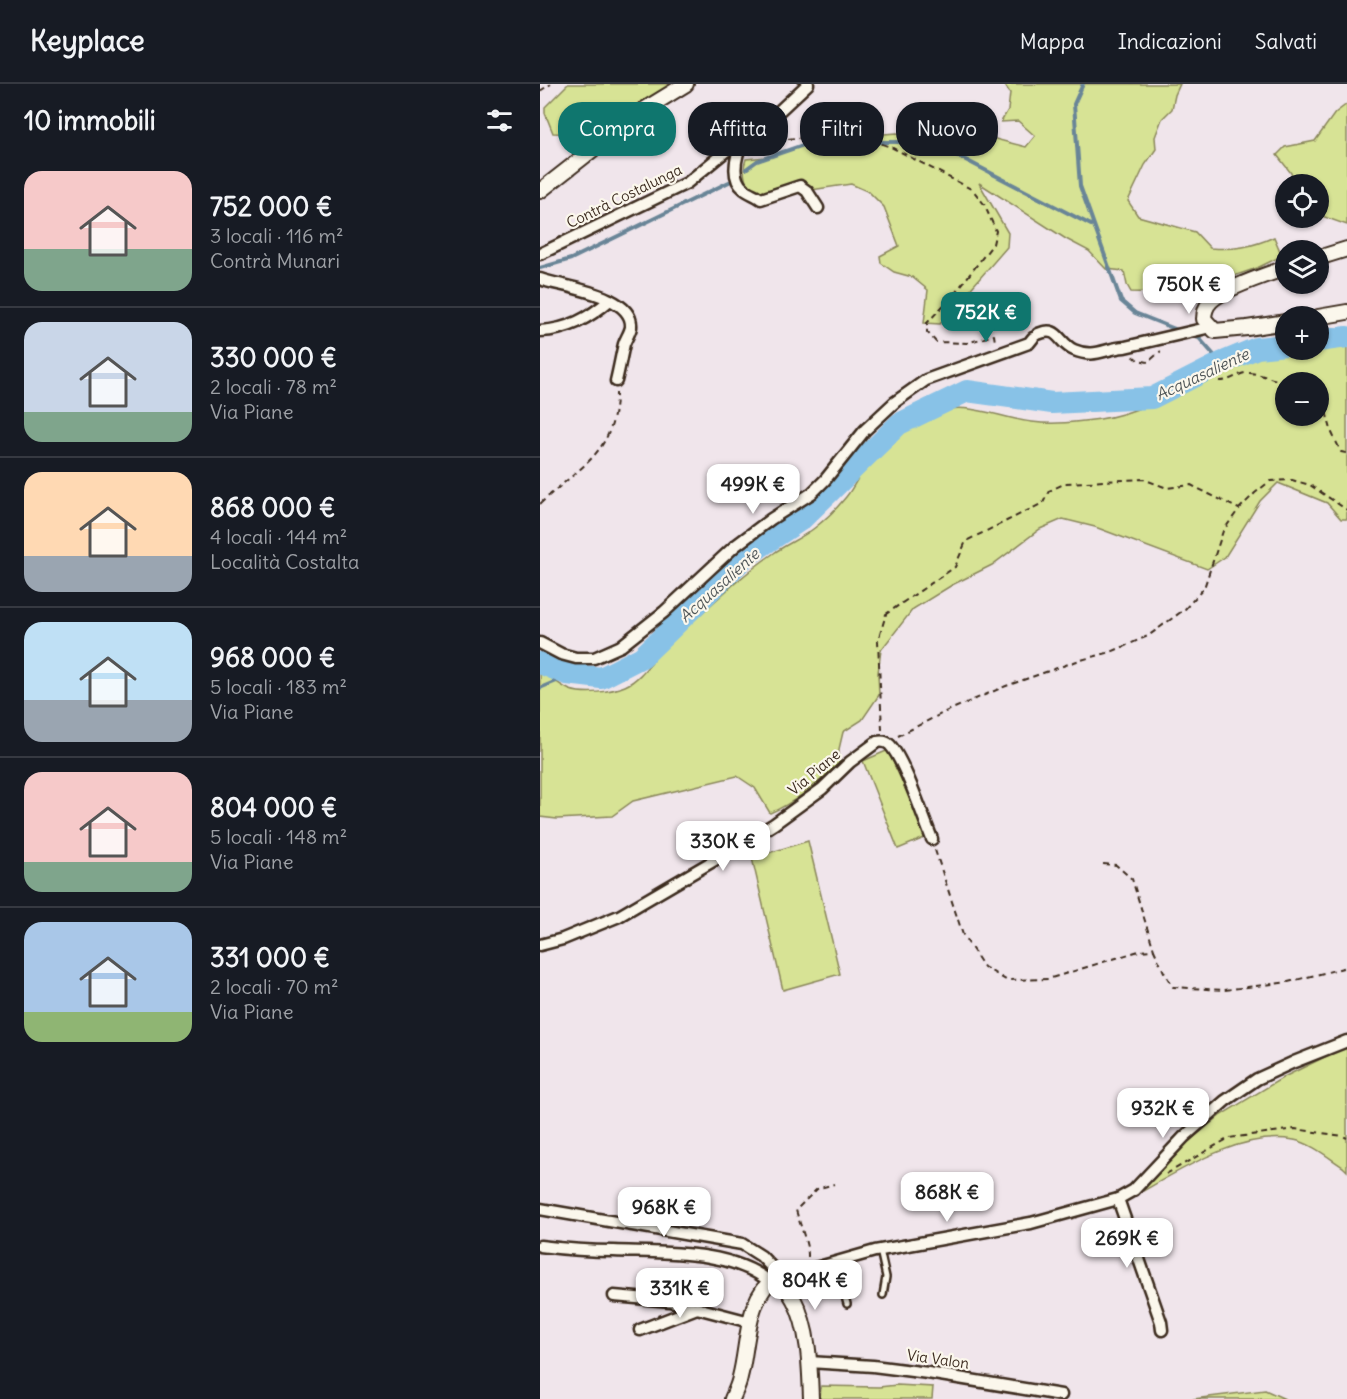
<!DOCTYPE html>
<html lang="it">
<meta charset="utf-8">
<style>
body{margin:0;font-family:Delius,sans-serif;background:#20242c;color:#f1f3f6;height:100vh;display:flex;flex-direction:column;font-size:22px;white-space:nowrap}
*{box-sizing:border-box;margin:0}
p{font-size:20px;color:#9ea1a6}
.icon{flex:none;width:33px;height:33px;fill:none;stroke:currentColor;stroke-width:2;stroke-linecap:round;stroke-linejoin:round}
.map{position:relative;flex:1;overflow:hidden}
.panel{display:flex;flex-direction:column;background:#171b24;width:540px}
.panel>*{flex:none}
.top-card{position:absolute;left:18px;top:18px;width:570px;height:54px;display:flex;gap:12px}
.controls{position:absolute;left:735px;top:90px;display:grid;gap:12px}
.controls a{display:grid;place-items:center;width:54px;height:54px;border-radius:50%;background:#171b24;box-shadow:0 2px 4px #0004;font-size:30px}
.price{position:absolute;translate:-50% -51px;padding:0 14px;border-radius:12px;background:#fff;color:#222;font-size:20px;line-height:39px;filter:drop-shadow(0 2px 3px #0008)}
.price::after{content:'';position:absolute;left:50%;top:36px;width:18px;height:14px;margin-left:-9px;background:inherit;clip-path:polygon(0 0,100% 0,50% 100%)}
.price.on{background:#0f766e;color:#fff}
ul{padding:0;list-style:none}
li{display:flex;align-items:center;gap:18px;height:150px;padding:0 24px}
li+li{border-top:2px solid #363941}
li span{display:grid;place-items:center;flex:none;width:168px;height:120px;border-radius:18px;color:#555}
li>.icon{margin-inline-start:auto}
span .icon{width:72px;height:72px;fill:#fffc;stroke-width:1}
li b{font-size:26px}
h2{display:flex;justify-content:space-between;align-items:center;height:72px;padding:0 24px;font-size:26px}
.chip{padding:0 21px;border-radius:24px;background:#171b24;box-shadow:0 2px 4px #0004;font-size:21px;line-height:54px}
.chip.on{background:#0f766e;color:#fff}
header{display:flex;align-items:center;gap:36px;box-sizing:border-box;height:84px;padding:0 30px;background:#171b24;border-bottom:2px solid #363941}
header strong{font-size:28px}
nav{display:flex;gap:33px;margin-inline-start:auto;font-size:21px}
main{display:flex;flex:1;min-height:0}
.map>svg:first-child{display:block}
.green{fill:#d7e395;stroke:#89865a;stroke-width:1.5;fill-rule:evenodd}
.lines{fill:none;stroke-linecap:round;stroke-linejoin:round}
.stream{stroke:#698597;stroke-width:4}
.river{stroke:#88c2e7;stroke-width:22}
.service-casing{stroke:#3b2a1e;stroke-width:10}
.minor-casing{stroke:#3b2a1e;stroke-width:15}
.tertiary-casing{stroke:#3b2a1e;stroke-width:18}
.path{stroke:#3b2a1e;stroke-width:2;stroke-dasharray:6 4.5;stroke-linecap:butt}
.service{stroke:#fbf7ec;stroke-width:5}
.minor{stroke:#fbf7ec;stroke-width:10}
.tertiary{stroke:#fbf7ec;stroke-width:14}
.labels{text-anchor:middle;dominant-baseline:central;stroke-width:4.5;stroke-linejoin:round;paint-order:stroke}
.street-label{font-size:15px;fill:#3b2a1e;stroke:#fbf7ec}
.water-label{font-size:16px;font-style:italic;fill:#52585a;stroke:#fbf7ec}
</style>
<header>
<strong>Keyplace</strong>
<nav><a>Mappa</a><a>Indicazioni</a><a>Salvati</a></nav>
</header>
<main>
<section class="panel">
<h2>10 immobili<svg class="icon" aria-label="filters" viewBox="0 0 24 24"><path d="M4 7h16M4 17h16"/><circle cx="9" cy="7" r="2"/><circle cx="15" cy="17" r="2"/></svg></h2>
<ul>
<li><span style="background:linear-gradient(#f6c9c9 65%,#7fa58c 0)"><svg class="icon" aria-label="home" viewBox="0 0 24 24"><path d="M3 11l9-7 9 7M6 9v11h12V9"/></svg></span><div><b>752 000 €</b><p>3 locali · 116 m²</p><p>Contrà Munari</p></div></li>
<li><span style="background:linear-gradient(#c9d6e8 75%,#7fa58c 0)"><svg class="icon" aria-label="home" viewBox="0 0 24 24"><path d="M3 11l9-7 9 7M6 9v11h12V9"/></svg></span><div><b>330 000 €</b><p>2 locali · 78 m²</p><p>Via Piane</p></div></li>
<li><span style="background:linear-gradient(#ffd9b3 70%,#9aa5b1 0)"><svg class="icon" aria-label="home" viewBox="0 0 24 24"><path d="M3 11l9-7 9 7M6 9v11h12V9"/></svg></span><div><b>868 000 €</b><p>4 locali · 144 m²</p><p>Località Costalta</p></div></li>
<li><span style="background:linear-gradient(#bfe0f5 65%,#9aa5b1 0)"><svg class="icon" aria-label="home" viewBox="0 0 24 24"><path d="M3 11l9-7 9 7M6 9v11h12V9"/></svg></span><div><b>968 000 €</b><p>5 locali · 183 m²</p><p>Via Piane</p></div></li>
<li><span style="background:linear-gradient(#f6c9c9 75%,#7fa58c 0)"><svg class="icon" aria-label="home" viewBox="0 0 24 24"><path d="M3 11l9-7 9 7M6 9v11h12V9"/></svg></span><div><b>804 000 €</b><p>5 locali · 148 m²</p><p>Via Piane</p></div></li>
<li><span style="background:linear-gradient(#a9c7e8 75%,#8fb573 0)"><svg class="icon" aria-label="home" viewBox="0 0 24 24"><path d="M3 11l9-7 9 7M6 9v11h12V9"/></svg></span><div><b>331 000 €</b><p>2 locali · 70 m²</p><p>Via Piane</p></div></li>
</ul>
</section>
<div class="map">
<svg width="807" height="1315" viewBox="0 0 807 1315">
<rect width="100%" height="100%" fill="#f0e5eb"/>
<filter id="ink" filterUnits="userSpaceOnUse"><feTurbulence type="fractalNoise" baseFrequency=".0167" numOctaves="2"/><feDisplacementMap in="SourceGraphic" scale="12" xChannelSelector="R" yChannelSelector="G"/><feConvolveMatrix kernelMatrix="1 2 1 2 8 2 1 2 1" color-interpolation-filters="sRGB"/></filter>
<g filter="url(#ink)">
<g class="green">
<polygon points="28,0 138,0 67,50 13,49 5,29 5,23"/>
<path d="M 464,0 L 640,0 L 635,11 L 632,25 L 622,35 L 615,53 L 616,65 L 605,81 L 588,117 L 598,132 L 655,148 L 670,164 C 694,166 712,163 734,153 L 742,172 L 717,184 L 685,195 L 656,213 L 651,210 L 591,208 L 587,201 L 584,187 L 566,185 L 549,167 L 526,155 L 439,99 L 468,149 L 467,163 L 400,240 L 384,239 L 388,206 L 372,193 L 354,188 L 341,179 L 340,172 L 359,162 L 344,123 L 329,108 L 311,100 L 231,112 L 209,105 C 204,95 202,86 206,75 L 226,73 L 290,54 L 357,49 L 404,59 L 422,53 L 440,51 L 486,63 L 495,52 L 478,37 L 461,38 L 468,26 L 470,9 Z"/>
<polygon points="807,20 807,141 779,131 778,100 754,100 751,89 737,71 745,63 775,57 795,29"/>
<path d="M 807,258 L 807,435 L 801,435 L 787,419 L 738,399 L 720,417 L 685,473 L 667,485 L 555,443 L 523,435 L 500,445 L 452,481 L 412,501 L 373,525 L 341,566 L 338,589 L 339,611 L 322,636 L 303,648 L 299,665 L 299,679 C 279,699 256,718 230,729 L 215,704 L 197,692 L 93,717 L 72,732 L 17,735 L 0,733 L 0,586 C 9,592 20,602 30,606 C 45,611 71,608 85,602 C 102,595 116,570 130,558 C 164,528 197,494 234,469 C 248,459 264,453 277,442 C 287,434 298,423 306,413 C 314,403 320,389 328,378 C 343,359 367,342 389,331 C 422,314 458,334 492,338 C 515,341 537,338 560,335 C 614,327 657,292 706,272 C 729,263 755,266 778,266 L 779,262 ZM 746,298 L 778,298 L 778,332 L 746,332 Z"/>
<polygon points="351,665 389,752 358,765 323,677"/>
<polygon points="268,757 300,890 243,906 212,774"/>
<path d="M 807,962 L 807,1087 L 803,1083 C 789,1074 771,1059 754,1056 C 703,1047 645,1083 603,1107 L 628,1074 L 681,1031 L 744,993 Z"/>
<polygon points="357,1301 393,1303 392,1315 280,1315 281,1302 339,1303"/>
<polygon points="725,1306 745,1315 653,1315"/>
</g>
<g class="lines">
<g class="stream">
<polyline points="543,0 534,20 540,102 581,217 595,229 640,247"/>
<polyline points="206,85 217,77 272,58 391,58 551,141"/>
<polyline points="0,184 31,175 189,98"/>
<polyline points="650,251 659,254 681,279"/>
<polyline points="0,604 31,591"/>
</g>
<g class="river">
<polyline points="778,257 807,253"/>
<polyline points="0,579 27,590 61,594 102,573 205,473 262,435 359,340 427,307 512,319 612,314 681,279 717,264 746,261"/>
</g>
<defs>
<g id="service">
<polyline points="340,1166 346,1193 343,1211"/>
<polyline points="296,1179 307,1220"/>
</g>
<g id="minor">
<path d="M 203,55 C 197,69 189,93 204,105 C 209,109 216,111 221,115 L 260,102 L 267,107 L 278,124"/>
<polyline points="0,170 147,99 197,58 237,29 268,0"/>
<path d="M 0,195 C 21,203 94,210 91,243 C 90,249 86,254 84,260 C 81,273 79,285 76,297"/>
<path d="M 0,247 C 28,246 49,234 70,216"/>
<path d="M 498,250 C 519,241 518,259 534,266 C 555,275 565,264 585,263 L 671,243"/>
<polyline points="0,559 21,570 36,574 54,574 81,562 124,528 195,462 231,435 272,409 285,396 325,346 355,318 386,296 489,259 493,254"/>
<path d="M 0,861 L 23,855 L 79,832 L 197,763 L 234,740 L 282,705 L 310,678 L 337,658 C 342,657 346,657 350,661 C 364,676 383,733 392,755"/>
<polyline points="578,1115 621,1238 622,1246"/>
<polyline points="0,1125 202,1160 221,1172 239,1191 265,1187 335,1167 491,1139 578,1115 594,1106 644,1053 685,1017 717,995 754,978 807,957"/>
<path d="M 0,1162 C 24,1165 49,1167 74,1167 C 123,1169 190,1165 230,1198"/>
<polyline points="74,1212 130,1217 210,1238"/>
<polyline points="100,1246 157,1224"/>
<polyline points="269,1278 333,1282 388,1289 521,1311"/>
</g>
<g id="tertiary">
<polyline points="0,107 102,27 146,0"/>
<polyline points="778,174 807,165"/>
<path d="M 746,184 C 728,190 683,205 671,217 C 666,222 664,228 664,235 L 675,247 L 707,244 L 746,238"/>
<polyline points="778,233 807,228"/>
<path d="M 192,1315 C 195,1308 199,1300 200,1293 C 209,1260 205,1211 239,1191 C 243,1199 249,1207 254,1216 C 269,1244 270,1283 271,1315"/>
</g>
</defs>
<use href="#service" class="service-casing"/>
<use href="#minor" class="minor-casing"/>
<use href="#tertiary" class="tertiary-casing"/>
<g class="path">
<polyline points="0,7 11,0"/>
<polyline points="209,70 241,56 255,54 307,57 330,56 351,63 433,106 444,120 456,147 453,160 416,208 387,239 387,248 396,258 427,259 454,251 455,258"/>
<polyline points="593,272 598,276 608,278 621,267"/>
<path d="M 679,297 C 688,298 696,291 705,289 C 716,288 727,294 738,296 C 746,298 753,295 761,298"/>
<polyline points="778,309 783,317 792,349 801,368 806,369 807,372"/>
<path d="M 0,420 C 38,383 76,370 76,309"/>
<polyline points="342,646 338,557 346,530 415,483 426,457 503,419 509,407 526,399 603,395 627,404 651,401 699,425"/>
<polyline points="358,652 405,628 466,602 537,577 571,568 608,552 645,525 664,504 683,447 699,425 715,409 730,397 752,396 770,401 807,426"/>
<polyline points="395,766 423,851 444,883 466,896 508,895 599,867 614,866 624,888 633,903 684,906 748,898 807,883"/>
<polyline points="563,780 576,781 592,795 614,866"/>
<polyline points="626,1090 689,1054 755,1045 803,1052 807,1054"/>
<path d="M 268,1173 C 269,1163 259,1138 256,1126 L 277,1105 L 294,1100"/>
</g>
<use href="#service" class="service"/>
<use href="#minor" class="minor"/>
<use href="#tertiary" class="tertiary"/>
</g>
</g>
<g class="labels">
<g class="street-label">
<text transform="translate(84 112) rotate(-26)">Contrà Costalunga</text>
<text transform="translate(274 688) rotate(-40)">Via Piane</text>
<text transform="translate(398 1275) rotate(8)">Via Valon</text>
</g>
<g class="water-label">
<text transform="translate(662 290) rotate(-25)">Acquasaliente</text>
<text transform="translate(179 501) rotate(-42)">Acquasaliente</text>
</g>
</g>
</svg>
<div class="controls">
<a><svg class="icon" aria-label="locate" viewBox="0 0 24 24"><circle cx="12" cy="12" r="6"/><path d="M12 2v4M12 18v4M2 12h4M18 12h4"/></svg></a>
<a><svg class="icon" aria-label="layers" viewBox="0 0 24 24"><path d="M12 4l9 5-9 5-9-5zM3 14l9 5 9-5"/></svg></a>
<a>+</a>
<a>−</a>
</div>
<b class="price" style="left:649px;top:231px">750K €</b>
<b class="price on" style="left:446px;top:259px">752K €</b>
<b class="price" style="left:213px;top:431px">499K €</b>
<b class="price" style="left:183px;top:788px">330K €</b>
<b class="price" style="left:623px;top:1055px">932K €</b>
<b class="price" style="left:407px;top:1139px">868K €</b>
<b class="price" style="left:124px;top:1154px">968K €</b>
<b class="price" style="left:587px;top:1185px">269K €</b>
<b class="price" style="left:275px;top:1227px">804K €</b>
<b class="price" style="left:140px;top:1235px">331K €</b>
<div class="top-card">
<a class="chip on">Compra</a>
<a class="chip">Affitta</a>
<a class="chip">Filtri</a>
<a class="chip">Nuovo</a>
</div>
</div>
</main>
